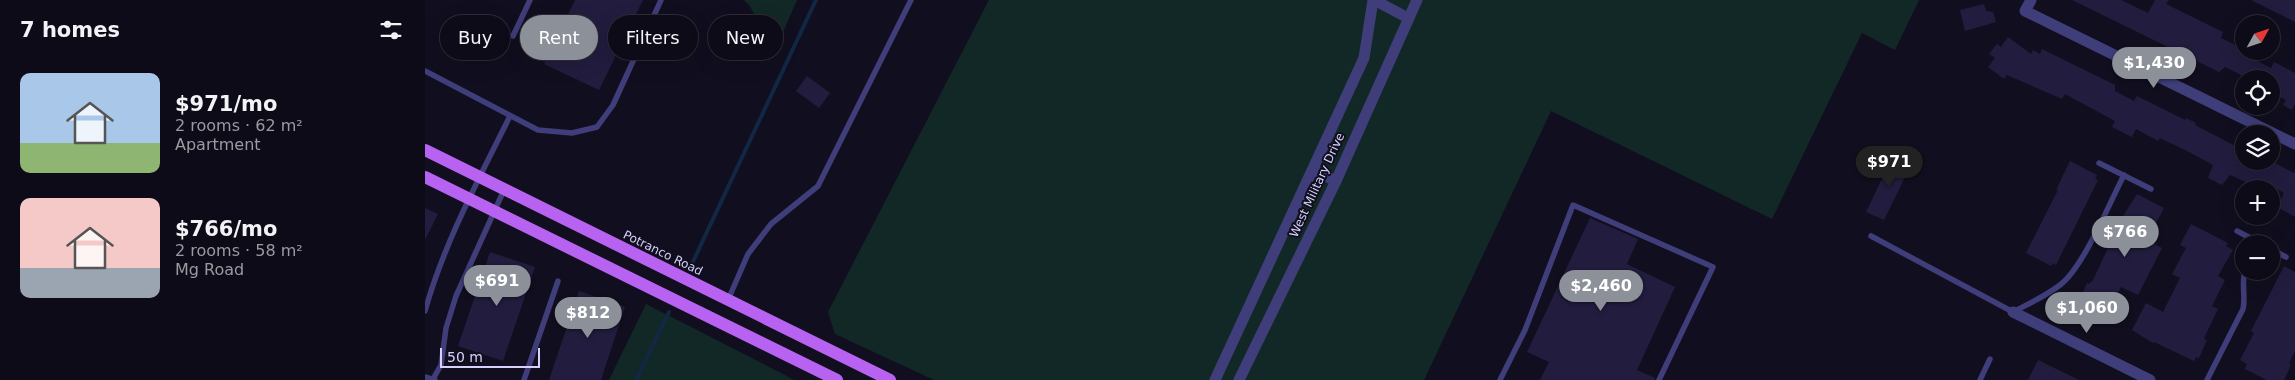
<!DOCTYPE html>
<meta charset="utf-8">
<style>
body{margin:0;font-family:"DejaVu Sans",sans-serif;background:#1b1924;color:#f1f3f6;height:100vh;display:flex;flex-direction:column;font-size:19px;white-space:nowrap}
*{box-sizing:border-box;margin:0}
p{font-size:16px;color:#9a9ba1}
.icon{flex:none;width:28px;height:28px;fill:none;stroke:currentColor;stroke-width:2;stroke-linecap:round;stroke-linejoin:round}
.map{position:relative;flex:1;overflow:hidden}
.side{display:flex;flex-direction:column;background:#0d0b17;width:425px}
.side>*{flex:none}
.top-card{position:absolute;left:15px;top:15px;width:475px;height:45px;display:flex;gap:10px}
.needle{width:32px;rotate:50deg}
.tools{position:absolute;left:1810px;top:15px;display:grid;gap:10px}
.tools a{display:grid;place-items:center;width:45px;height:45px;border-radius:50%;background:#0d0b17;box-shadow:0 5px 20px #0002,0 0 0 1px #2d2b36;font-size:25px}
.scale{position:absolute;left:15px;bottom:12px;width:100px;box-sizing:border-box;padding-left:5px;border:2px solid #d5d1fb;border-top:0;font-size:14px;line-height:18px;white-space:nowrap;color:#d5d1fb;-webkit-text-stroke:4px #110f1f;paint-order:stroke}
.price{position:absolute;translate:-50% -42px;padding:0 11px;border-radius:18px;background:#8c9099;color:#fff;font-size:16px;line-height:32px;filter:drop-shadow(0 1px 2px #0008)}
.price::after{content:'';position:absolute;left:50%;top:30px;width:15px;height:11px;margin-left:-8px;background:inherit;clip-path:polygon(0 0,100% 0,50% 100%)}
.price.on{background:#222;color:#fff}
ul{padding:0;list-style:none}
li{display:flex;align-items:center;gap:15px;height:125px;padding:0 20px}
li span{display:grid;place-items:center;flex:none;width:140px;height:100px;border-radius:10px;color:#555}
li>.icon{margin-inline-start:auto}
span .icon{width:60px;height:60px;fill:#fffc;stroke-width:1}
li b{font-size:21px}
h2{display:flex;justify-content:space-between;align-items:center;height:60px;padding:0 20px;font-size:21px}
.pill{padding:0 18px;border-radius:22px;background:#0d0b17;box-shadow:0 5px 20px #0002,0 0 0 1px #2d2b36;font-size:18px;line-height:45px}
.pill.on{background:#8c9099;color:#fff}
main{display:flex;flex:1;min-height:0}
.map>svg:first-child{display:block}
.green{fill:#122827}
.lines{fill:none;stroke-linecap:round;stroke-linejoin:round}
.stream{stroke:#122744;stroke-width:4}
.building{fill:#221c3e}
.service{stroke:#3f3e7a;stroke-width:5.5}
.minor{stroke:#3f3e7a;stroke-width:11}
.primary{stroke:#b862f1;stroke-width:12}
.labels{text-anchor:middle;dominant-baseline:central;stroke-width:4;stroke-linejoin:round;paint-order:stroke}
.street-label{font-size:12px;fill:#d5d1fb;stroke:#110f1f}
</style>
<main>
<section class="side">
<h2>7 homes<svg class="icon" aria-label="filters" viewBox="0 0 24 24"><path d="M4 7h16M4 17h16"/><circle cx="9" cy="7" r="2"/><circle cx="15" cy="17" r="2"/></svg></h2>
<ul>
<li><span style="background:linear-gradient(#a9c7e8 70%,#8fb573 0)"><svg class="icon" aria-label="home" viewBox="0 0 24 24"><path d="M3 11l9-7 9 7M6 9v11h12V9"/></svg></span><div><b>$971/mo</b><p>2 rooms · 62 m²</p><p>Apartment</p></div></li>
<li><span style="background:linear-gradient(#f6c9c9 70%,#9aa5b1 0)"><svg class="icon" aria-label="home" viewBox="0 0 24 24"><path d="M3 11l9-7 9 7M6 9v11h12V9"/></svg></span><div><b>$766/mo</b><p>2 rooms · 58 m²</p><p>Mg Road</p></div></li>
</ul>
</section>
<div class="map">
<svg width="1870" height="380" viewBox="0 0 1870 380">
<rect width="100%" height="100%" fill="#110f1f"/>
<g class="green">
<polygon points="319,0 372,0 348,55 325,6"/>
<polygon points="564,0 1494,0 1470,50 1437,33 1347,219 1126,111 999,380 509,380 410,334 403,312"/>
<polygon points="221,304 356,373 369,380 184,380"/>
</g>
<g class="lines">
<g class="stream">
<polyline points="265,268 391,0"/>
<polyline points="211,380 244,312"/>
</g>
</g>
<g class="building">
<polygon points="150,0 218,0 174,90 119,64"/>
<polygon points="1647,0 1696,0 1723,13 1730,0 1744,0 1741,4 1798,32 1796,38 1819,49 1817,53 1846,68 1849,62 1870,73 1870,104 1867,110 1858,105 1861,100 1846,93 1846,79 1824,79 1800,67 1794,72"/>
<polygon points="1826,0 1870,0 1870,22"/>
<polygon points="1559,4 1561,11 1568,12 1571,22 1540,31 1535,10"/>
<polygon points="1583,37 1606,54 1608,50 1615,54 1617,49 1690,85 1690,91 1709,101 1712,96 1760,120 1761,118 1771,123 1770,125 1818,150 1812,161 1846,161 1869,173 1870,171 1870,217 1852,207 1859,193 1833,179 1830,186 1805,175 1797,185 1783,178 1788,165 1764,152 1735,138 1733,141 1711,129 1707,137 1687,127 1690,121 1640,94 1637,99 1582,75 1579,79 1563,67 1570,58 1564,54 1572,44 1576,47"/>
<polygon points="382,76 405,93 394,108 371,91"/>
<polygon points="1468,156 1486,165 1459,220 1441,212"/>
<polygon points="1645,161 1672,175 1670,179 1673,180 1631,265 1628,263 1626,266 1601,253 1633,190 1631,190"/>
<polygon points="1712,194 1739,208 1722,240 1737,248 1713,295 1696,287 1680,319 1654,306 1656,302 1654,301 1662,283 1664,284 1668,280 1698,216"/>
<polygon points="0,208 13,214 0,240"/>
<polygon points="1165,218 1213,239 1202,264 1250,287 1212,370 1230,378 1229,380 1115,380 1124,362 1102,352"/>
<polygon points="1766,224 1803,243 1801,246 1808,250 1793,276 1800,280 1787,306 1793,309 1781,334 1779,339 1782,340 1774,358 1771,357 1769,361 1729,342 1728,343 1707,330 1721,303 1738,312 1755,278 1747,274 1761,248 1755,245"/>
<polygon points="65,252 110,267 78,361 33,346"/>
<polygon points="1859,266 1870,272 1870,351 1864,363 1866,365 1859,380 1842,380 1820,369 1822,364 1815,360 1829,333 1826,331"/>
<polygon points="154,291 200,307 176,380 124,380"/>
<polygon points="1613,360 1654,380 1603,380"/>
</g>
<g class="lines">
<g class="service">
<polyline points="88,36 105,0"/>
<polyline points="0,71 113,130 147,133 172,127 188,105 236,0"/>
<polyline points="1674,163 1726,189"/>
<polyline points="1812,231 1837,244"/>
<path d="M 1446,236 L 1588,312 C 1603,304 1621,296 1635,285 C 1658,268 1684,204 1699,175"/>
<polyline points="1846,249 1861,257"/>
<polyline points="303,300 323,254 346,224 393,186 486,0"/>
<path d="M 0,311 C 19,243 54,179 85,116"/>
<polyline points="0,377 10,380"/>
<polyline points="8,379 16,365 21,328 31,296 79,190"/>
<polyline points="99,380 133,281"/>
<polyline points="1075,380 1100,330 1148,205 1288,267 1234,380"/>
<polyline points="1555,380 1565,359"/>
<path d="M 1782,380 L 1818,309 C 1821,296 1816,284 1820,271"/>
</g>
<g class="minor">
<polyline points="949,0 983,18"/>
<polyline points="1606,0 1600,11 1870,144"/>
<polyline points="888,170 911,181"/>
<polyline points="1588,312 1725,380"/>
<polyline points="790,380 939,58 948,0"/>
<polyline points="814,380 911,181 992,0"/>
</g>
<g class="primary">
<polyline points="0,150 465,380"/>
<polyline points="0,177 412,380"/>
</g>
</g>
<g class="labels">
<g class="street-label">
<text transform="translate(892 185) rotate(-65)">West Military Drive</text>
<text transform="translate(238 253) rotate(26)">Potranco Road</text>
</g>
</g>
</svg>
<div class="tools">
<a><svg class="needle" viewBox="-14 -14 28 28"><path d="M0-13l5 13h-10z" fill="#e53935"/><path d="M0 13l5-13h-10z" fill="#9a9ba1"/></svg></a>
<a><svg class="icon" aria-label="locate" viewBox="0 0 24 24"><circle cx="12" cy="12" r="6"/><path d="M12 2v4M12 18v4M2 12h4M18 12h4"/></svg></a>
<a><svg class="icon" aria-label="layers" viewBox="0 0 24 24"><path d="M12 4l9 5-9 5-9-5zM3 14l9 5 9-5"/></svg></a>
<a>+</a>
<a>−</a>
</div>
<div class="scale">50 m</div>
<b class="price" style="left:1729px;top:89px">$1,430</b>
<b class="price on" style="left:1464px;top:188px">$971</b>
<b class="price" style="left:1700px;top:258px">$766</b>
<b class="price" style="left:72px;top:307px">$691</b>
<b class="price" style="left:1176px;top:312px">$2,460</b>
<b class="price" style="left:1662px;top:334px">$1,060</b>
<b class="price" style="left:163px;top:339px">$812</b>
<div class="top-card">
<a class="pill">Buy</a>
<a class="pill on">Rent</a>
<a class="pill">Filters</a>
<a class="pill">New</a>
</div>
</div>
</main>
